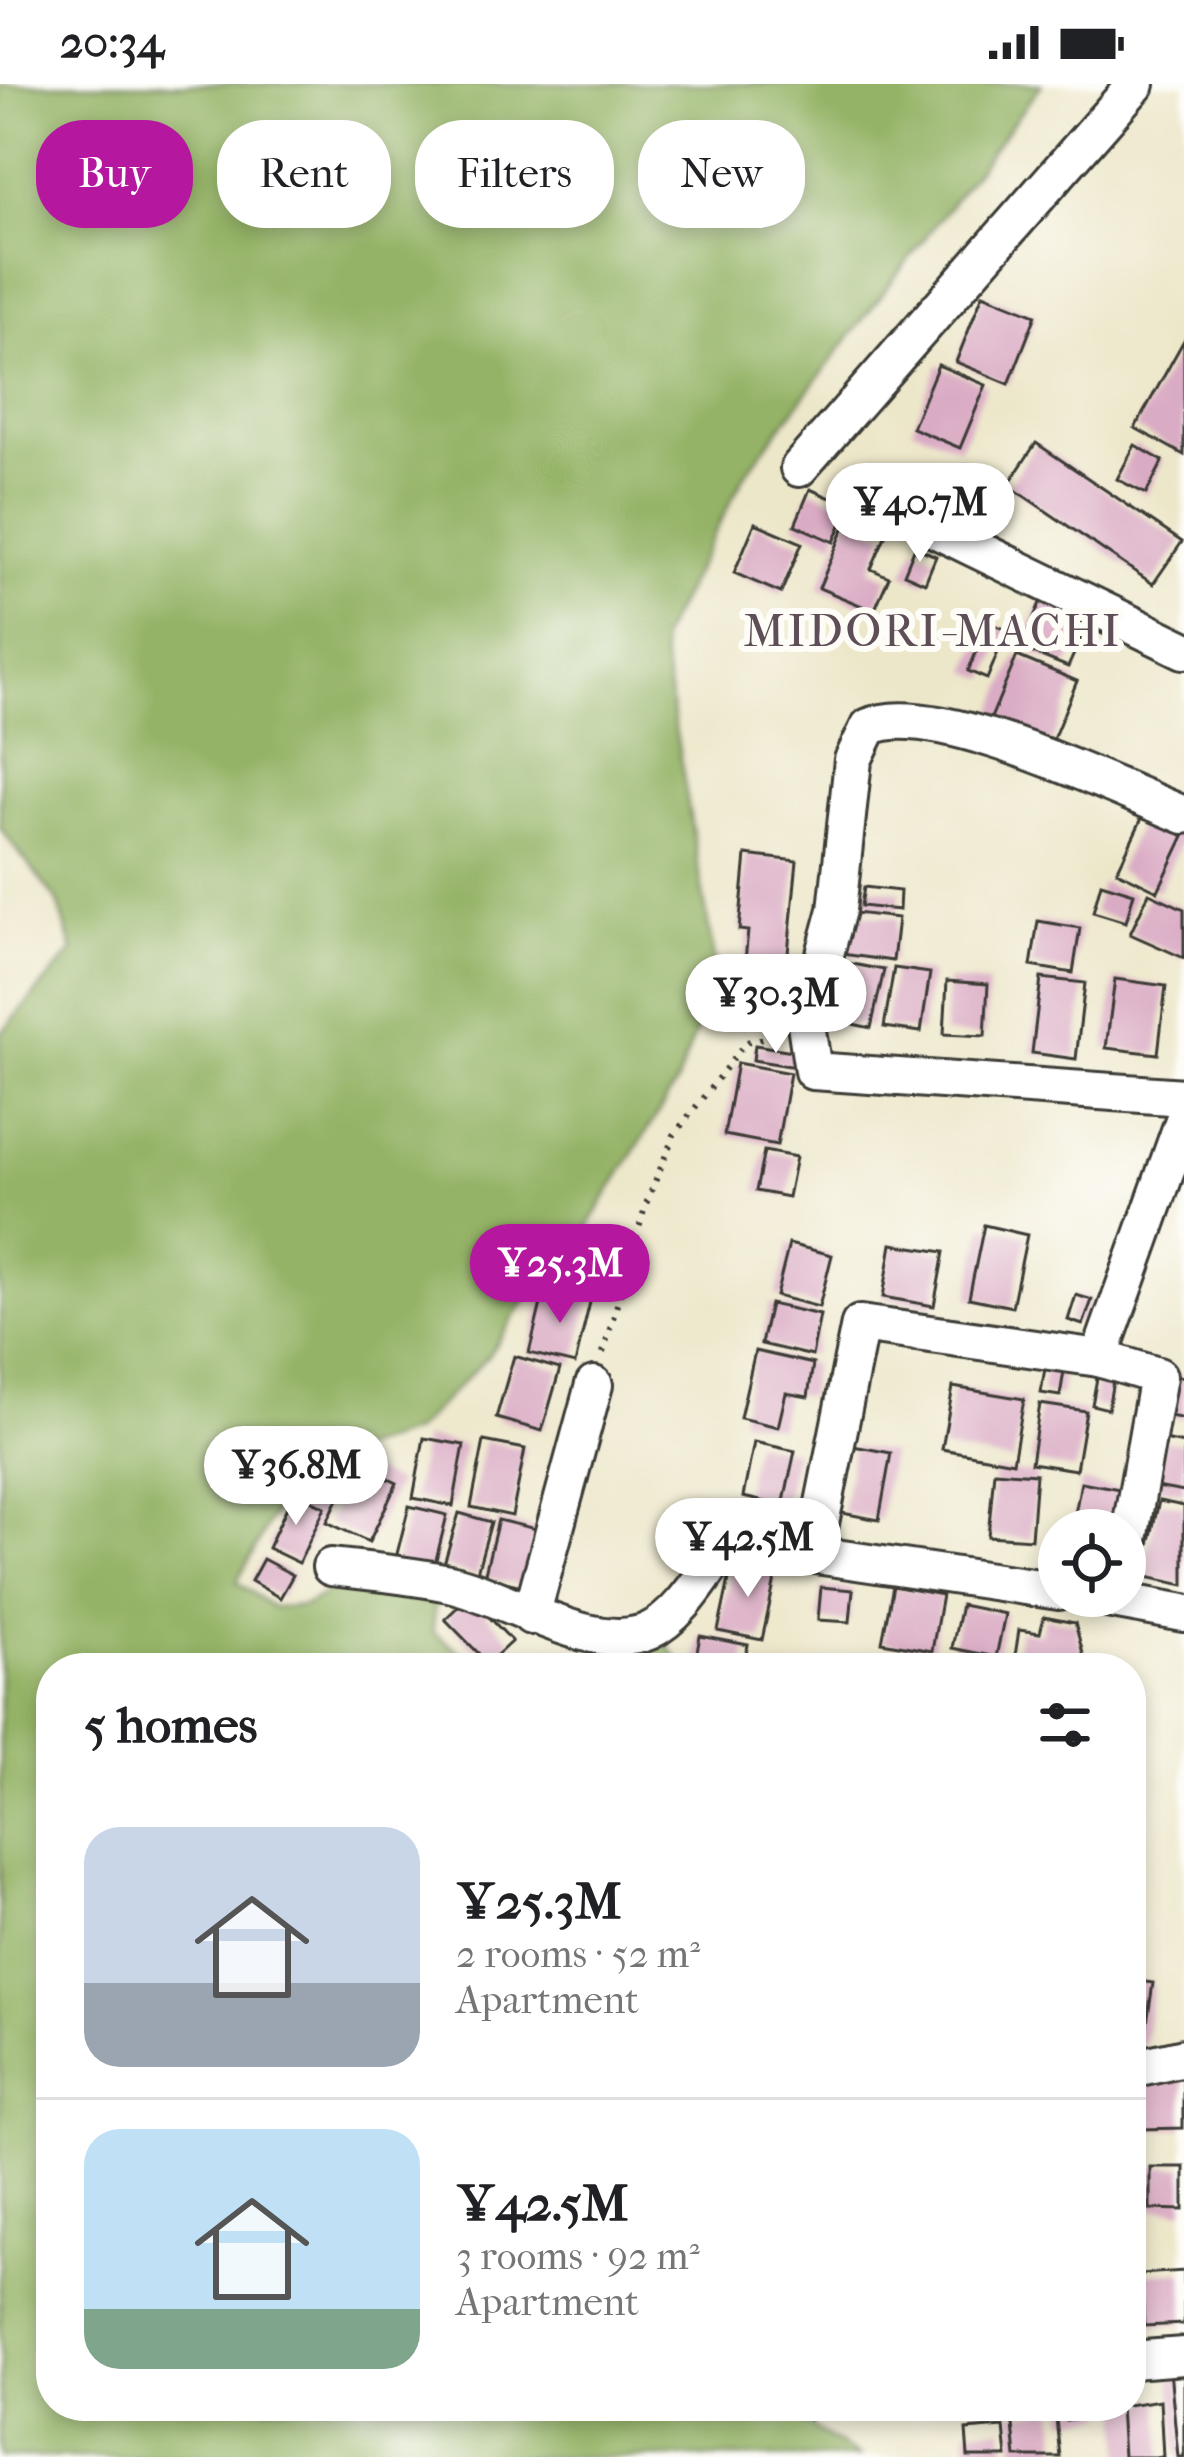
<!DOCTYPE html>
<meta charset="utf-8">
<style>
body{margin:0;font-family:"IM FELL French Canon",serif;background:#f6f6f6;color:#202124;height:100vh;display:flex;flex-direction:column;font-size:45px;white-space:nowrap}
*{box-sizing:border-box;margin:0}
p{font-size:39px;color:#757577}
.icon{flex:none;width:66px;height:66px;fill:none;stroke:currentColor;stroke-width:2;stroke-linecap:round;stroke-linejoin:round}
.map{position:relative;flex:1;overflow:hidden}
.panel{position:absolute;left:36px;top:1569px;width:1110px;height:768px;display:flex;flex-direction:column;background:#fff;border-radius:48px;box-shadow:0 6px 18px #0003}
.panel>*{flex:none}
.hud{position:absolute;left:36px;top:36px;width:1113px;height:108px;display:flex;gap:24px}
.controls{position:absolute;left:1038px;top:1425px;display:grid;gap:24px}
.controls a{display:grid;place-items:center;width:108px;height:108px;border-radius:50%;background:#fff;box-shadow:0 6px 18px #0003;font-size:60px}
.price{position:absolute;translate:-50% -102px;padding:0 27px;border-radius:42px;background:#fff;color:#222;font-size:39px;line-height:78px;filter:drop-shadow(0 3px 6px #0008)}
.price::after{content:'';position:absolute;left:50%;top:72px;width:36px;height:27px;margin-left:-18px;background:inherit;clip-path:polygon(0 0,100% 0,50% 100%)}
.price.current{background:#b5179e;color:#fff}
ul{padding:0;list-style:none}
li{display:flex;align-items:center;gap:36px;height:300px;padding:0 48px}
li+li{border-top:3px solid #e0e0e0}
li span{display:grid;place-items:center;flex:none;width:336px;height:240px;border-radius:36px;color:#555}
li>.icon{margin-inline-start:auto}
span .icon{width:144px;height:144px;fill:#fffc;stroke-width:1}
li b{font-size:51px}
h2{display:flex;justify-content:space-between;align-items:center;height:144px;padding:0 48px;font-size:51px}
.pill{padding:0 42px;border-radius:48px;background:#fff;box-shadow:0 6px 18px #0003;font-size:42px;line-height:108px}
.pill.current{background:#b5179e;color:#fff}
.status{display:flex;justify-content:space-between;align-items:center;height:84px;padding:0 60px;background:#fff;direction:ltr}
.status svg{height:33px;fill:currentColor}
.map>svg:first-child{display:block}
.forest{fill:#94b366;stroke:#586841;stroke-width:3}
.building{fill:#daabc4}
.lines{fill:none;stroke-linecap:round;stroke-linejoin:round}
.street-casing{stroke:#3b3a36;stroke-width:42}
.path{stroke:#3b3a36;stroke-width:6;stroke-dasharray:3 9;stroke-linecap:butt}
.street{stroke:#fff;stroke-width:36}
.labels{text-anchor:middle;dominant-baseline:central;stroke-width:12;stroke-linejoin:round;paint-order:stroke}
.quarter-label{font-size:45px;letter-spacing:3px;fill:#5e4e57;stroke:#fdfcf7}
</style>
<div class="status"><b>20:34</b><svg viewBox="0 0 49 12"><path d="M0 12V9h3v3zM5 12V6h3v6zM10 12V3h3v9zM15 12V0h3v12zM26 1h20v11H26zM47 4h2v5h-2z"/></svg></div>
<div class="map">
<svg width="1184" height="2373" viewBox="0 0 1184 2373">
<rect width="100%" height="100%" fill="#fdfcf7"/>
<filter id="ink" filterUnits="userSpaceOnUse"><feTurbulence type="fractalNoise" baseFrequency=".00833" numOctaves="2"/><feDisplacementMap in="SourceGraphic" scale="24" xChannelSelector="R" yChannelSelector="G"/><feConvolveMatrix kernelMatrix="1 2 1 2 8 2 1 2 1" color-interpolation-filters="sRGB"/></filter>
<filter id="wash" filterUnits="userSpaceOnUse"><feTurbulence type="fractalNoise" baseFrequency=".004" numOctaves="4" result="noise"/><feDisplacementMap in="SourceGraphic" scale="48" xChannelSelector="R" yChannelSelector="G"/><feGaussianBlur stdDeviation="2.7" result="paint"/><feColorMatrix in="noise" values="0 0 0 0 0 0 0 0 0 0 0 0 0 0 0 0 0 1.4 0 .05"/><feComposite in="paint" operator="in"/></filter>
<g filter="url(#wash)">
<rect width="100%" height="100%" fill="#ede7ca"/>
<g class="forest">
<polygon points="0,0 1042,0 745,390 660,555 717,892 676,1000 592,1136 572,1191 544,1189 487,1273 413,1348 335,1374 285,1408 237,1498 272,1523 303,1522 344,1499 435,1516 433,1548 481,1584 51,1584 51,2322 778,2322 859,2373 0,2373 0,950 73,867 58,818 0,744"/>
<polygon points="664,1557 685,1584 563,1584 596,1566"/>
</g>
<g id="blocks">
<g class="building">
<polygon points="983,210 1036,231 1009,300 956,278"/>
<polygon points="1184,256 1184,371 1135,344"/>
<polygon points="938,281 986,301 960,364 912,344"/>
<polygon points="1036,359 1182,458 1153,500 1008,401"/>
<polygon points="1135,361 1163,377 1146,410 1117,395"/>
<polygon points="966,381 991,392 976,425 951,414"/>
<polygon points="810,405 849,422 834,458 795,441"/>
<polygon points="848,435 886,450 871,485 889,493 874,527 819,504"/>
<polygon points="755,439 802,459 781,509 734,489"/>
<polygon points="915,463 936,472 925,499 904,490"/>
<polygon points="1045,507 1110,537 1105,551 1086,543 1068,583 1021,564"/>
<polygon points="989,539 1007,546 987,595 968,587"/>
<polygon points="1017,572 1077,597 1051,660 991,634"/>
<polygon points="1143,732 1184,752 1158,807 1117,787"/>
<polygon points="746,771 797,777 781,940 739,936 748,847 739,846"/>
<polygon points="1101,799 1134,809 1126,838 1093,828"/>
<polygon points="864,803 900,807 899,826 861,822"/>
<polygon points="1149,809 1184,825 1184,874 1130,850"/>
<polygon points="847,828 898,834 893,877 842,870"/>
<polygon points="1038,837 1080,844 1073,889 1031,882"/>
<polygon points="837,877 884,886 871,944 825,934"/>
<polygon points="894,884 930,889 921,948 884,943"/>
<polygon points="1041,894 1085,899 1076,975 1032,969"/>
<polygon points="1115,895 1166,902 1158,970 1106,964"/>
<polygon points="947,897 988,900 985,952 944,950"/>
<polygon points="755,961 799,968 796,983 753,976"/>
<polygon points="737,979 790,989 777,1061 724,1051"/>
<polygon points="764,1067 796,1073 788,1113 756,1107"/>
<polygon points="984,1141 1027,1151 1012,1223 969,1214"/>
<polygon points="789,1160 832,1171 819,1223 776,1212"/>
<polygon points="892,1160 944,1168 934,1222 883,1213"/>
<polygon points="545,1203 591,1214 575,1280 529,1269"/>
<polygon points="1076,1211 1092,1216 1083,1241 1068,1236"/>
<polygon points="770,1220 820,1231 812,1272 761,1260"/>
<polygon points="755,1267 813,1280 808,1313 786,1309 778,1343 740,1334"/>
<polygon points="514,1272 560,1285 542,1347 496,1334"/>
<polygon points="1045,1284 1064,1287 1060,1312 1041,1309"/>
<polygon points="1177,1292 1184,1293 1184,1335 1170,1332"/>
<polygon points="1097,1294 1113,1297 1108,1325 1092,1321"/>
<polygon points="953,1303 1024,1315 1013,1378 942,1365"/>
<polygon points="1040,1320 1086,1327 1076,1386 1031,1379"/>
<polygon points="424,1354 464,1361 453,1422 413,1414"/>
<polygon points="1164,1356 1184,1360 1184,1408 1156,1403"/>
<polygon points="484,1357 525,1365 512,1432 471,1423"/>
<polygon points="754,1358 795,1367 783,1422 743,1413"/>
<polygon points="853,1362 891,1369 879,1436 842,1429"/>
<polygon points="355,1379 397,1399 369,1458 327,1438"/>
<polygon points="994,1387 1036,1390 1031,1455 988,1452"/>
<polygon points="1081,1398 1125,1406 1117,1446 1072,1446"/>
<polygon points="294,1408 325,1423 299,1479 268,1464"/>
<polygon points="1159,1417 1184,1422 1184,1501 1142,1492"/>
<polygon points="409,1422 447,1431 433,1488 395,1478"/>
<polygon points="459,1429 491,1438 476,1492 443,1483"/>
<polygon points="498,1436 536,1445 522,1502 484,1493"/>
<polygon points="263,1475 293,1491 280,1514 251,1497"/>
<polygon points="733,1477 777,1486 762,1556 718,1547"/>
<polygon points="893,1502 942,1511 932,1567 882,1558"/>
<polygon points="821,1503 853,1506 850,1538 818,1536"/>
<polygon points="469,1512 512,1557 488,1579 445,1535"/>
<polygon points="961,1521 1005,1530 996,1573 952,1564"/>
<polygon points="1044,1533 1075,1539 1086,1581 1033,1584 1035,1575 1015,1572 1019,1546 1040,1549"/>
<polygon points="700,1552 748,1561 743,1584 695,1579"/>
<polygon points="1131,1896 1153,1899 1144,1960 1131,1958"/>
<polygon points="1140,1994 1183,1994 1183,2044 1140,2045"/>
<polygon points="1150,2083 1184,2083 1184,2126 1150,2125"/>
<polygon points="1184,2187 1184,2240 1144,2242 1141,2190"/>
<polygon points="1184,2285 1184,2373 1178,2373 1170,2286"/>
<polygon points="1160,2316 1163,2373 1123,2373 1120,2322"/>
<polygon points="806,2322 848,2322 849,2326 809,2335"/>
<polygon points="1064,2322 1105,2322 1106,2331 1066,2336"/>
<polygon points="1055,2325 1060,2373 1016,2373 1012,2329"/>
<polygon points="1004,2343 1007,2373 968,2373 966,2346"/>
</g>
</g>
</g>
<g filter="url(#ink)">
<use href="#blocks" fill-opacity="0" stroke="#3b3a36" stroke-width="3"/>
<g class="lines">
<defs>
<g id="street">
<polyline points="799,384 1136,0"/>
<polyline points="935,445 1184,566"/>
<path d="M 1184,731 C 1116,704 932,613 869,643 L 853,676 L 837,826 L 806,940 L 813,987 L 1184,1013"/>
<polyline points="814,1469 860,1240 1099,1274"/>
<polyline points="1125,1478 1158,1292 1099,1274 1184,1036"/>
<path d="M 331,1483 C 370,1487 410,1491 449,1499 C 506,1511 592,1572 649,1547 C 682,1532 707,1485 728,1458 L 1059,1507"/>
<polyline points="1091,1512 1184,1529"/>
<polyline points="531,1532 594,1301"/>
<polyline points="1131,1985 1184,1973"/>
<polyline points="1131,2276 1184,2272"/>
</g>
</defs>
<use href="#street" class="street-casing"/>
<polyline class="path" points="603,1269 646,1120 674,1051 746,958 774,952"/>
<use href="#street" class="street"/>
</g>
</g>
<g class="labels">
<g class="quarter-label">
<text x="933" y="547">MIDORI-MACHI</text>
</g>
</g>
</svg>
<div class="controls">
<a><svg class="icon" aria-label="locate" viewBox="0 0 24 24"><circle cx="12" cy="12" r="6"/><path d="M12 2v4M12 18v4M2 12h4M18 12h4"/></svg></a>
</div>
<b class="price" style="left:920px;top:481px">¥40.7M</b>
<b class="price" style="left:776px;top:972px">¥30.3M</b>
<b class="price current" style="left:560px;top:1242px">¥25.3M</b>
<b class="price" style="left:296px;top:1444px">¥36.8M</b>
<b class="price" style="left:748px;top:1516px">¥42.5M</b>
<div class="hud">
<a class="pill current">Buy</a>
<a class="pill">Rent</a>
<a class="pill">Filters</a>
<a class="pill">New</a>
</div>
<section class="panel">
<h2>5 homes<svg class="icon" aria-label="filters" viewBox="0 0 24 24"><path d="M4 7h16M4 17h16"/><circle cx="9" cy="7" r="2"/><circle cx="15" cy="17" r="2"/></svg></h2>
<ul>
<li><span style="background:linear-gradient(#c9d6e8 65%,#9aa5b1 0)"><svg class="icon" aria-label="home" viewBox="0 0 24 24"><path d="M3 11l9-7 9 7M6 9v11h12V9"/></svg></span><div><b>¥25.3M</b><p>2 rooms · 52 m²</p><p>Apartment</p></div></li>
<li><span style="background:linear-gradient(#bfe0f5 75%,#7fa58c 0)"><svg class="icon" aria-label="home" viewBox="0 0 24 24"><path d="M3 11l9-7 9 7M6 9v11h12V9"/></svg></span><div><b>¥42.5M</b><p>3 rooms · 92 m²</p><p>Apartment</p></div></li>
</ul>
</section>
</div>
